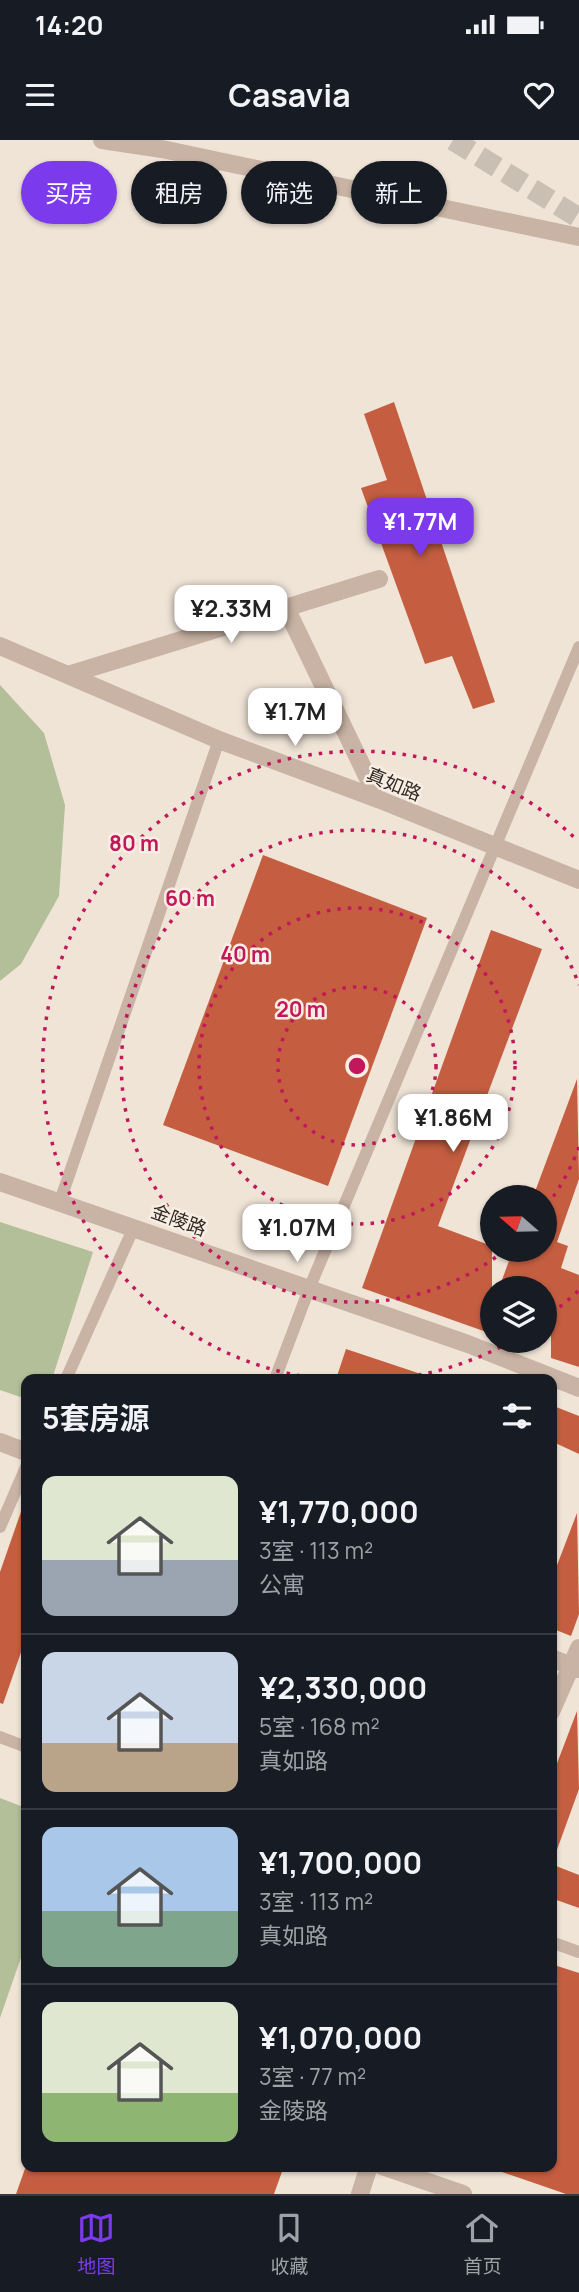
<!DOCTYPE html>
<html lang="zh">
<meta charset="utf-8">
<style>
body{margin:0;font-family:Manrope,"Noto Sans SC",sans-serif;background:#20242c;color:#f1f3f6;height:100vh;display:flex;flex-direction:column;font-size:26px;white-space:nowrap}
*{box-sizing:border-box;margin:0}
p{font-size:23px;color:#9ea1a6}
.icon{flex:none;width:38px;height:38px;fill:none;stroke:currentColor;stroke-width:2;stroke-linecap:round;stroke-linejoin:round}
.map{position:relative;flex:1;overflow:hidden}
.sheet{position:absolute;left:21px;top:1234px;width:536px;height:798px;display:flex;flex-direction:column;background:#171b24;border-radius:14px;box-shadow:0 2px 5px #0004}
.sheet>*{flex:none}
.banner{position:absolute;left:21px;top:21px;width:537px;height:63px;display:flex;gap:14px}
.needle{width:46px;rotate:290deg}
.tools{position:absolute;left:480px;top:1045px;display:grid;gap:14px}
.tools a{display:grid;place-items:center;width:77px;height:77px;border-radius:50%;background:#171b24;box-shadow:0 2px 5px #0004;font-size:35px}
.price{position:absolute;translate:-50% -60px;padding:0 16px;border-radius:14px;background:#fff;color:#222;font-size:23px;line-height:46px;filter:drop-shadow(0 2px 4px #0008)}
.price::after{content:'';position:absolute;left:50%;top:42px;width:21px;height:16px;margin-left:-10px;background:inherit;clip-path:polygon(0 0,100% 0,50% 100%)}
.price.on{background:#7c3aed;color:#fff}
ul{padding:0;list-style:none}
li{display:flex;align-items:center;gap:21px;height:175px;padding:0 21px}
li+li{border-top:2px solid #363941}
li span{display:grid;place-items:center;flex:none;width:196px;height:140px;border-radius:14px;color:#555}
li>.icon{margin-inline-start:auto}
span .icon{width:84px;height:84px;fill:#fffc;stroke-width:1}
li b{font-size:30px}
h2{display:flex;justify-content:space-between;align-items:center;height:84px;padding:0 21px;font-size:30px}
.chip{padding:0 24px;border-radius:32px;background:#171b24;box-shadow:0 2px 5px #0004;font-size:24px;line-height:63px}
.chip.on{background:#7c3aed;color:#fff}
.status{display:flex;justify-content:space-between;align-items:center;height:49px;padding:0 35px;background:#171b24;direction:ltr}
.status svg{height:19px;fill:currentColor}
header{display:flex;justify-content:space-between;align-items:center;height:91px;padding:0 21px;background:#171b24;font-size:32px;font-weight:700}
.menu{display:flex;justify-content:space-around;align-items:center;height:98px;border-top:2px solid #363941;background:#171b24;font-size:19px;color:#9ea1a6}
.menu a{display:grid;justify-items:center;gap:4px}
.menu .on{color:#7c3aed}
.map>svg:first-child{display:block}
.green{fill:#b3bf98}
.building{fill:#c55e41}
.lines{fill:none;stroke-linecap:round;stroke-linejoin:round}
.highway-tunnel{stroke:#cabfb3;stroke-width:21;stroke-dasharray:21 10;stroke-linecap:butt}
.lane{stroke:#c8b3a4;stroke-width:12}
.street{stroke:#c8b3a4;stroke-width:18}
.ring{fill:none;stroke:#c2185b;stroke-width:3.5;stroke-dasharray:3.5 7}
.labels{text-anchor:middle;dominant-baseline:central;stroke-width:5;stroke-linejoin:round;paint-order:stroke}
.street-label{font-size:19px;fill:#332a25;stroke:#f8eee3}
.centre{fill:#c2185b;stroke:#f8eee3;stroke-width:3.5}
.ring-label{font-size:21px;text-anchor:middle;font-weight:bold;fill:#c2185b;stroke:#f8eee3;stroke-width:5;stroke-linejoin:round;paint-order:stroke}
</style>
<div class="status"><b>14:20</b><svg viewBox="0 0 49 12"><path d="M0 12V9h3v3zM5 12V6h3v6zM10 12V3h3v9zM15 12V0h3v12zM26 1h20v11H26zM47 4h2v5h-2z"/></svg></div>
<header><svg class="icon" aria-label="menu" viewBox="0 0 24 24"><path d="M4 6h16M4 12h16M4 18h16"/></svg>Casavia<svg class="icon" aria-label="heart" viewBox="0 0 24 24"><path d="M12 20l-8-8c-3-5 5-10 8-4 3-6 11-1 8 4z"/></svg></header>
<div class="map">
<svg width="579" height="2054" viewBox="0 0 579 2054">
<rect width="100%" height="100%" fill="#f0e4d7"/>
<g class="green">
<polygon points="0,545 44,593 65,665 59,756 21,824 0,841"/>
<polygon points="0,1082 93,1112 52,1239 26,1239 26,1259 0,1250"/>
<polygon points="0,1658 26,1668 26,1803 0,1878"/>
</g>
<g class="building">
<polygon points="394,262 495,562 473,569 452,516 425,524 361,348 387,340 364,274"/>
<polygon points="263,715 427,778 328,1046 163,985"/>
<polygon points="491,790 542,809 438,1086 492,1106 492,1194 362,1148"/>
<polygon points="577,939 579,1039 557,1102 568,1106 561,1128 579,1135 579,1227 551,1218 551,1158 549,1166 544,1165 544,1148 499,1148 513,1110 544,1110 544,1057 533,1057"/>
<polygon points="346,1209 424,1235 423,1239 336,1239"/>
<polygon points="551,1265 579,1276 579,1314 551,1301"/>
<polygon points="23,1366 26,1367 26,1498 3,1564 0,1563 0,1432"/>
<polygon points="577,1373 579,1474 571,1496 551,1488 551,1441"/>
<polygon points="577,1571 579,1649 554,1718 551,1717 551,1639"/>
<polygon points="551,1724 579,1735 579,1768 551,1758"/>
<polygon points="551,1824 579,1833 579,2054 566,2054 496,2030 497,2026 551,2026"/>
<polygon points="26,2026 284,2026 274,2054 16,2054"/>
</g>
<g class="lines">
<polyline class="highway-tunnel" points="453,0 579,78"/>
<g class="lane">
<polyline points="60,1061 219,600"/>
<polyline points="66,1239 134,1087"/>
<polyline points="275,1239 309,1149 579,507"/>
<polyline points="0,1387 26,1327"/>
<polyline points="0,1597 26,1607"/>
<polyline points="551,1802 579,1812"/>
</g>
<g class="street">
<polyline points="102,0 162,9 579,97"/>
<polyline points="286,468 378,659"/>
<polyline points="0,506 219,600 378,659 579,740"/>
<polyline points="71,534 379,439"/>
<polyline points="0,1042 468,1204 579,1248"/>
<polyline points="0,1302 26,1312"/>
<polyline points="551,1518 579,1529"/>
<polyline points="551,1572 579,1508"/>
<polyline points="382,2026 463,2054"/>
<polyline points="360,2054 369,2026"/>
</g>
</g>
<g class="ring">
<circle cx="357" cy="926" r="79"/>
<circle cx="357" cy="926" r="158"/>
<path d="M579 1007A236 236 0 0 1 545 1068M504 1111A236 236 0 1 1 579 845"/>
<path d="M578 1151A315 315 0 0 1 544 1179M510 1202A315 315 0 0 1 393 1239M321 1239A315 315 0 1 1 578 701"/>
</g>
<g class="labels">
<g class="street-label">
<text transform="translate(394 644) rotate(22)">真如路</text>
<text transform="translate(179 1080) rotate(20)">金陵路</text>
</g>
</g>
<circle cx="357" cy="926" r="10" class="centre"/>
<g class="ring-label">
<text x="134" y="711">80 m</text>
<text x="190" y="766">60 m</text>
<text x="245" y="822">40 m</text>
<text x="301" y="877">20 m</text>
</g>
</svg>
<div class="tools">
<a><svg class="needle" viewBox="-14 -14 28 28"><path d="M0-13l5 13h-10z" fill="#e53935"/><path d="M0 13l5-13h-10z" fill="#9ea1a6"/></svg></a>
<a><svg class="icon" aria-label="layers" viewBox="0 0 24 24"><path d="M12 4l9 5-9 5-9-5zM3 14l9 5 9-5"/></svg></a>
</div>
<b class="price on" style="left:420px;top:418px">¥1.77M</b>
<b class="price" style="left:231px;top:505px">¥2.33M</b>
<b class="price" style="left:295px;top:608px">¥1.7M</b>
<b class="price" style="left:453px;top:1014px">¥1.86M</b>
<b class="price" style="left:297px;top:1124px">¥1.07M</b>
<div class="banner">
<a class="chip on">买房</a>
<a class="chip">租房</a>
<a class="chip">筛选</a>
<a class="chip">新上</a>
</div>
<section class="sheet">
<h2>5套房源<svg class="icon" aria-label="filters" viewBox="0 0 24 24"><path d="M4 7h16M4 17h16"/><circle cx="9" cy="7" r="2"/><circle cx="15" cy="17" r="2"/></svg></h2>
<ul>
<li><span style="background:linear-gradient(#dfe7d0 60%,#9aa5b1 0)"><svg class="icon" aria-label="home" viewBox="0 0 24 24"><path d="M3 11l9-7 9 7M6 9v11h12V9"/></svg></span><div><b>¥1,770,000</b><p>3室 · 113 m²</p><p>公寓</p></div></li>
<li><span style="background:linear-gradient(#c9d6e8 65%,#b9a48a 0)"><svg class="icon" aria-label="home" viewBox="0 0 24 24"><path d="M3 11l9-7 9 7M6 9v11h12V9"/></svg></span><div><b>¥2,330,000</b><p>5室 · 168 m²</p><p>真如路</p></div></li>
<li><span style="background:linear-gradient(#a9c7e8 60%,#7fa58c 0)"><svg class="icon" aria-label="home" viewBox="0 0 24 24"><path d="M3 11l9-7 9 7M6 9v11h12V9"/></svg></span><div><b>¥1,700,000</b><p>3室 · 113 m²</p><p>真如路</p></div></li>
<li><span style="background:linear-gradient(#dfe7d0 65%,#8fb573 0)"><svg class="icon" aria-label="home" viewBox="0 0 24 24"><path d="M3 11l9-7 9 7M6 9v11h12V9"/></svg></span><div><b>¥1,070,000</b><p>3室 · 77 m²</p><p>金陵路</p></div></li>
</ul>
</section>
</div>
<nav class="menu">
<a class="on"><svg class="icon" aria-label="map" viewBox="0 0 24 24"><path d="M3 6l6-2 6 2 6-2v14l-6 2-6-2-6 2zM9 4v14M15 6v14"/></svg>地图</a>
<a><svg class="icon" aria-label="saved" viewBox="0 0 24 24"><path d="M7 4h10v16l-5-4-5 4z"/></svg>收藏</a>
<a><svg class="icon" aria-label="home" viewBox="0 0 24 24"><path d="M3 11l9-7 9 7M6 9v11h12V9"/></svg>首页</a>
</nav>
